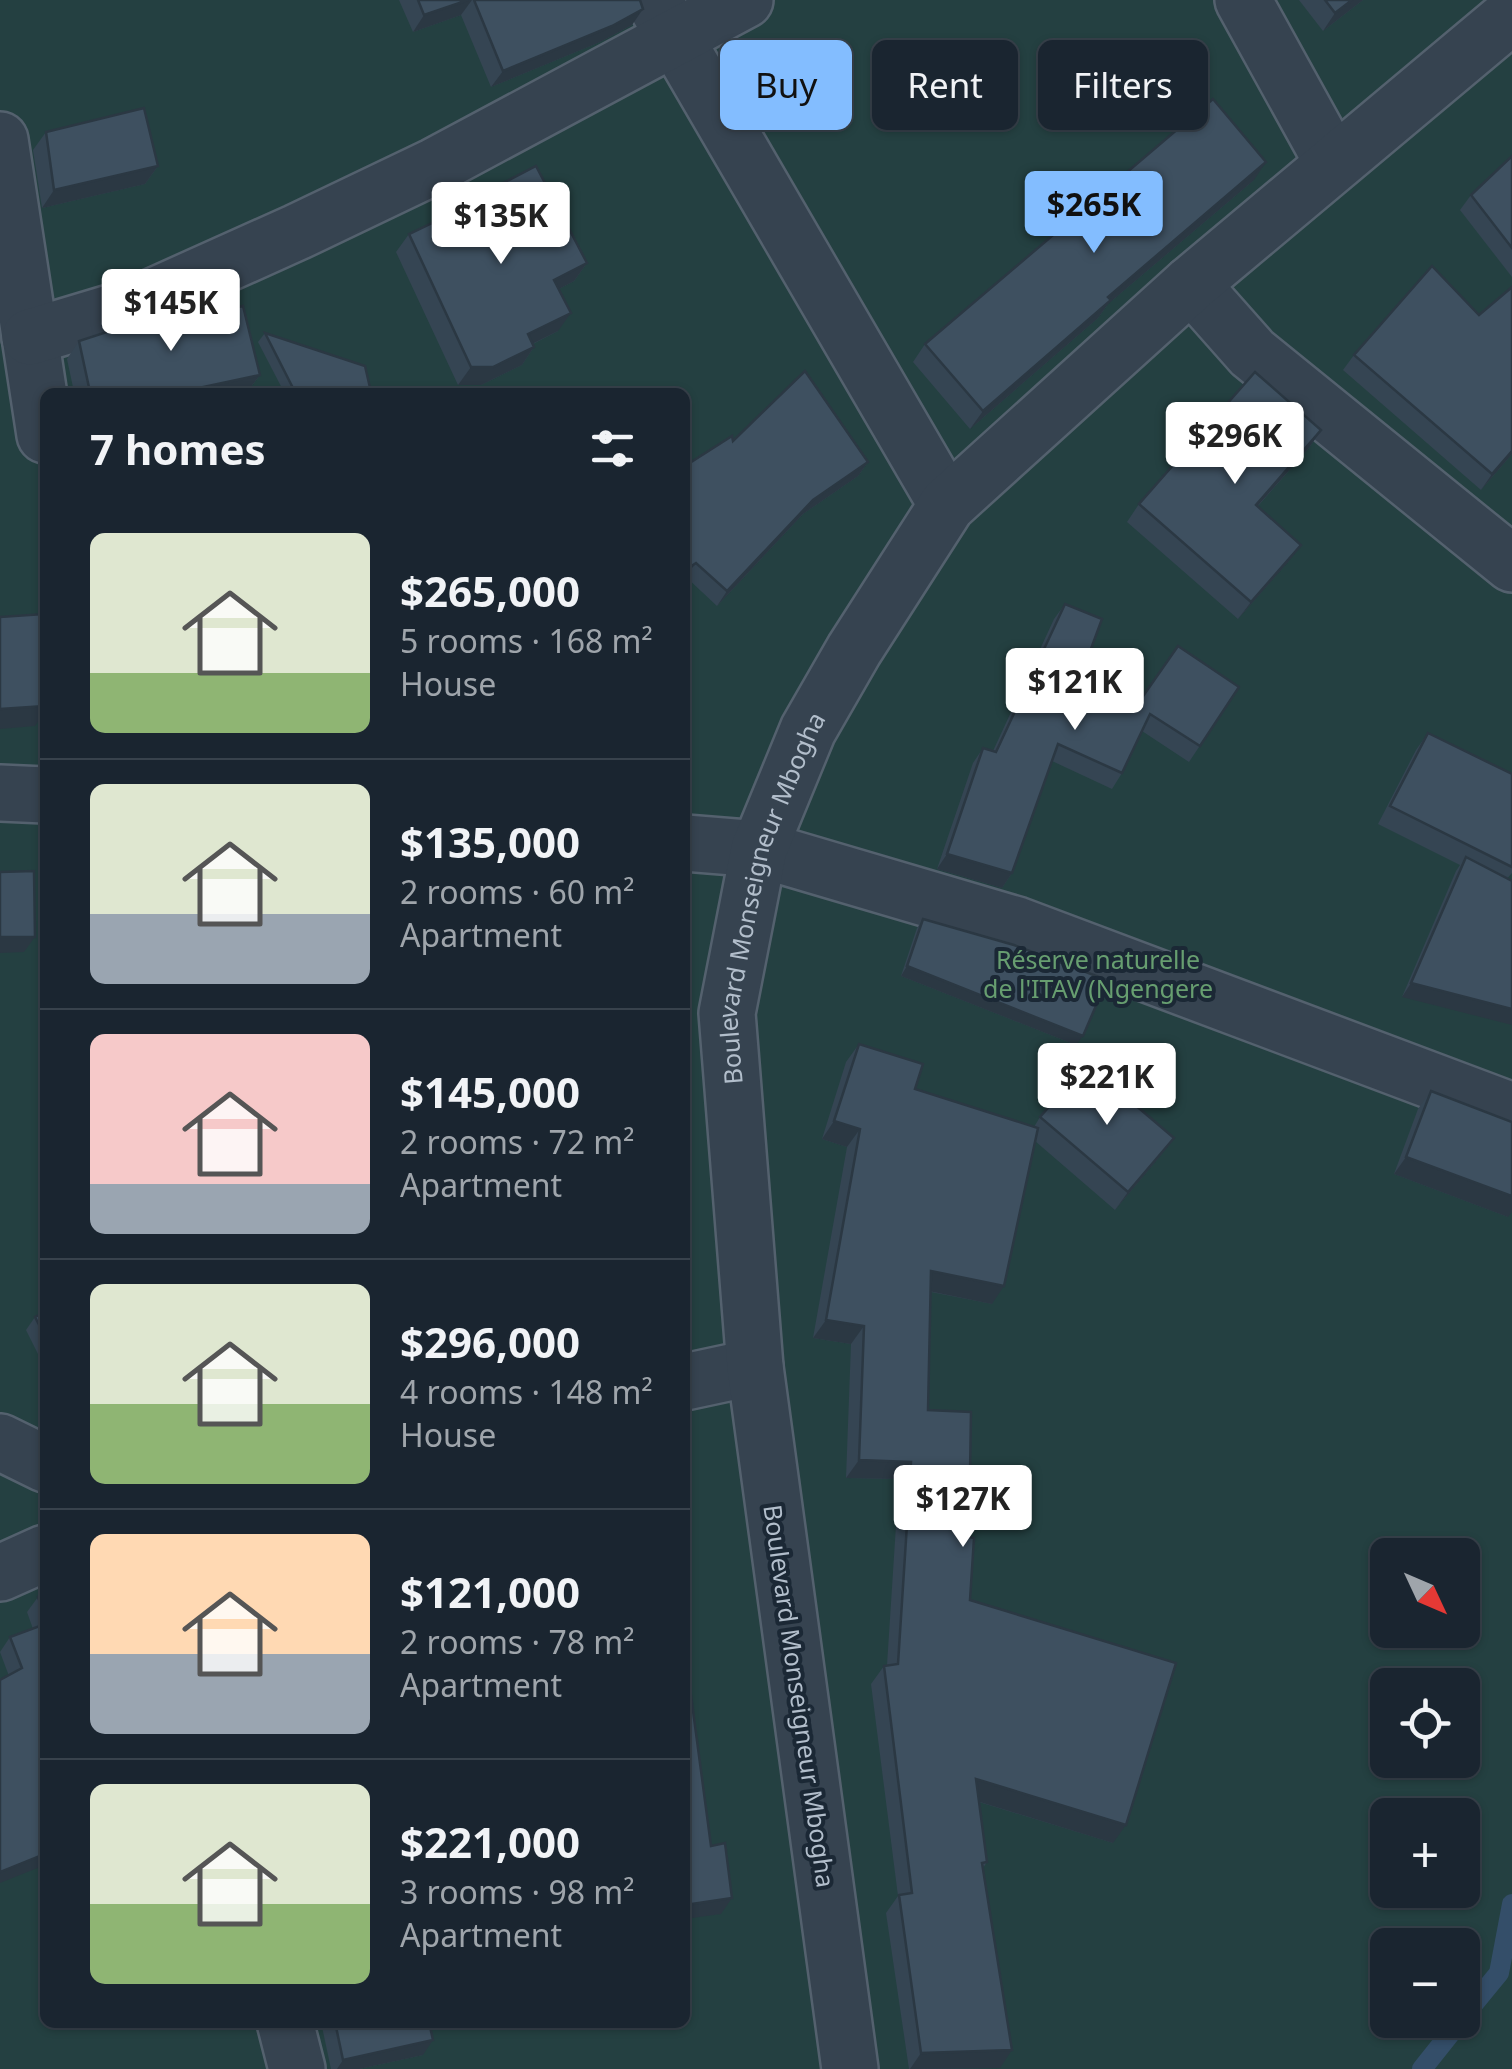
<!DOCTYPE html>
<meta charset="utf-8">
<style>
body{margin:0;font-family:"Noto Sans",sans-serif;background:#232d38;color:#f1f3f6;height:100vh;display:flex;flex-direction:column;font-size:38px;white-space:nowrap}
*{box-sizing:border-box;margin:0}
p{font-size:32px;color:#9fa5ab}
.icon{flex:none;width:55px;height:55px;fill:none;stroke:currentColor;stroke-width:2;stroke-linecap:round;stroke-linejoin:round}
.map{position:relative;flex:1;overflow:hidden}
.details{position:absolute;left:40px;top:388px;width:650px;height:1640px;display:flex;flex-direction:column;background:#1a2530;border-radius:15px;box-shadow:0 2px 8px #0004,0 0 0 2px #38424c}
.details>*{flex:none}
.hud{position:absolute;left:720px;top:40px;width:640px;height:90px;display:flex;gap:20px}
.needle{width:65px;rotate:134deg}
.controls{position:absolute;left:1370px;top:1538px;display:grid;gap:20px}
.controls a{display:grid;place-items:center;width:110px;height:110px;border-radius:15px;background:#1a2530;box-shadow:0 2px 8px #0004,0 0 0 2px #38424c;font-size:50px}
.price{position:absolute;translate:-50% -85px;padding:0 22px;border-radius:10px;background:#fff;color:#222;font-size:32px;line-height:65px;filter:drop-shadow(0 2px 5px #0008)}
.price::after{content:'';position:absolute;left:50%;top:60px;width:30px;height:22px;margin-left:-15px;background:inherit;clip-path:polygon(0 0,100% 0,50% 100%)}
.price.on{background:#83bdff;color:#111}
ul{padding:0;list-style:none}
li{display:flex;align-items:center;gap:30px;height:250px;padding:0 50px}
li+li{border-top:2px solid #38424c}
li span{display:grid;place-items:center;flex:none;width:280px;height:200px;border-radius:15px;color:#555}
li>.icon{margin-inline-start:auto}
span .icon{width:120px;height:120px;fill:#fffc;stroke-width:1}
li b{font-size:42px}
h2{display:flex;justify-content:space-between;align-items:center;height:120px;padding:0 50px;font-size:42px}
.pill{padding:0 35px;border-radius:15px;background:#1a2530;box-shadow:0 2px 8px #0004,0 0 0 2px #38424c;font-size:35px;line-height:90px}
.pill.on{background:#83bdff;color:#111}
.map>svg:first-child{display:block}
.green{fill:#244041;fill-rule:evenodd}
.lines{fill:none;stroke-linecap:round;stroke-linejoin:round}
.stream{stroke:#344e69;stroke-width:20}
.minor-casing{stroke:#54616e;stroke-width:60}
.minor{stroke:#364350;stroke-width:55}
.wall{fill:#354553}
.shaded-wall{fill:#2b3843}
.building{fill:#3e5060;stroke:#2b3843;stroke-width:2.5}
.labels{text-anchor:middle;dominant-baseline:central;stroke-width:8;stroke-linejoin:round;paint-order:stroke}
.street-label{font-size:25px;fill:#b2becb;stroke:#1b2835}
.park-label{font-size:25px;fill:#679e70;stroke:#1b2835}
</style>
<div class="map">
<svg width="1512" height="2069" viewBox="0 0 1512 2069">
<rect width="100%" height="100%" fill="#223140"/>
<path class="green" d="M 0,0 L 1512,0 L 1512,2069 L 0,2069 ZM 45,392 L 685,392 L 685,2022 L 45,2022 ZM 1388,1555 L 1462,1555 L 1462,1630 L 1388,1630 ZM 1388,1685 L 1462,1685 L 1462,1760 L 1388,1760 ZM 1388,1815 L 1462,1815 L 1462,1890 L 1388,1890 ZM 1388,1945 L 1462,1945 L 1462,2020 L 1388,2020 Z"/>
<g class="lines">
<g class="stream">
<polyline points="1462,2018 1499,1973 1512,1904"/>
<polyline points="1422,2069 1461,2020"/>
</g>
<defs>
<g id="minor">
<polyline points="653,0 947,505"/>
<polyline points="1243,0 1333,163"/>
<polyline points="0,140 45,435"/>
<polyline points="1191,284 1252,353 1512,564"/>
<polyline points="30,337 130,307 297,232 435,166 745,0"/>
<polyline points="0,793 45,795"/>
<polyline points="685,843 759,849 1017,925 1512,1111"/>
<polyline points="685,1382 755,1367"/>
<polyline points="0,1442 45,1464"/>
<polyline points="0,1573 45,1553"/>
<polyline points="285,2022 297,2069"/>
<path id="s1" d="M 850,2069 L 755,1367 L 727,1013 L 759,849 L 808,730 L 854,650 L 947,505 L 1191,284 L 1512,15"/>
</g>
</defs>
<use href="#minor" class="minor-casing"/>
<use href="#minor" class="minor"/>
</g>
<g class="wall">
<polygon points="399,0 640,0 632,25 600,42 491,87 461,15 413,32"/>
<polygon points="1299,0 1363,0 1323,31"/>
<polygon points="46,132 158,166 145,184 42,208 33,150"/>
<polygon points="1512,156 1512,277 1460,210 1471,195"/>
<polygon points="1254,180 1108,304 1098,318 970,429 913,362 925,344"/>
<polygon points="478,196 587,263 574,281 559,289 558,331 533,344 534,347 522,365 481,385 458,385 396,252 409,234 472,204"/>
<polygon points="170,322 260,375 247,392 74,392 67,359 79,341"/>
<polygon points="265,333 371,392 284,392 258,342"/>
<polygon points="1354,355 1512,454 1481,490 1343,370"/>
<polygon points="1321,430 1309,448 1258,506 1301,545 1288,562 1238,619 1127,522 1139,504"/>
<polygon points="733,441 868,462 858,476 803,514 717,606 686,577"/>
<polygon points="1065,604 1085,665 1139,702 1239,687 1189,762 1142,731 1122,773 1112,789 1052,761 1012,873 1002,888 937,869 973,763 983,748 993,751 1054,619"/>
<polygon points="1428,733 1512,774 1512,873 1402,997 1456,871 1460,865 1378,824 1416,750"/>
<polygon points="923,919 1076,1045 901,976 917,928"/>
<polygon points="859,1044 915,1089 1034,1127 1040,1117 1174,1138 1161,1155 1115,1210 1035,1141 992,1304 931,1292 928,1410 969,1537 970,1600 1113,1843 979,1802 987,1862 983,1868 1000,2068 909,2069 886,1913 898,1896 871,1684 884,1666 887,1665 899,1479 846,1478 851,1344 813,1338 847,1147 822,1139 846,1062"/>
<polygon points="1431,1091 1508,1217 1394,1174 1418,1109"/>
<polygon points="45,1312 45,1368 26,1330 35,1317"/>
<polygon points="45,1594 45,1865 9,1676 0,1652 10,1637 33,1629 27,1612 38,1597"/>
<polygon points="321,2022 429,2022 423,2055 359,2069 331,2069"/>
</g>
<g class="shaded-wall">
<polygon points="468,0 472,0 461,15 413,32 424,15"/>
<polygon points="1352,0 1363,0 1323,31 1335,13"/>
<polygon points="643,9 632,25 600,42 491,87 503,71"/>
<polygon points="1266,162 1254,180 1108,304 1098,318 970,429 983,411 1108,297"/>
<polygon points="158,166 145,184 42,208 54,190"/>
<polygon points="587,263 574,281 542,298 554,280"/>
<polygon points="571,313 558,331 516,352 528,334"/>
<polygon points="534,347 522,365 481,385 458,385 471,367"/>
<polygon points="260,375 247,392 180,392"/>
<polygon points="1321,430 1309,448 1243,522 1256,505"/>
<polygon points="1512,451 1512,454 1481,490 1492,474"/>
<polygon points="868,462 858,476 803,514 717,606 727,591 813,500"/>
<polygon points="1301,545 1288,562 1238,619 1251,602"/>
<polygon points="696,563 685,577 685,570"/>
<polygon points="45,706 45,712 35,726 0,729 0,709"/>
<polygon points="947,854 1012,873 1002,888 937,869"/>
<polygon points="0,937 35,937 24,952 0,953"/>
<polygon points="907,966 1083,1036 1076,1045 901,976"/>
<polygon points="1411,983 1512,1009 1512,1025 1402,997"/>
<polygon points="834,1121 860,1129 847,1147 822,1139"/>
<polygon points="1174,1138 1161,1155 1115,1210 1128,1192"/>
<polygon points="1406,1157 1512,1196 1512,1212 1508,1217 1394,1174"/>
<polygon points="931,1271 1004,1286 992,1304 919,1289"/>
<polygon points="826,1320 864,1326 851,1344 813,1338"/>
<polygon points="859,1460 911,1462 899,1479 846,1478"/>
<polygon points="976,1779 1126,1825 1113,1843 964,1797"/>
<polygon points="45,1854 45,1865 0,1883 0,1872"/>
<polygon points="732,1898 721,1914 685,1919 685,1905"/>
<polygon points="433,2040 423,2055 359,2069 337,2069 343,2060"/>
<polygon points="1012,2050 1000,2068 910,2069 921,2053"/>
</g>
<g class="building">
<polygon points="418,0 468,0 424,15"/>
<polygon points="474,0 640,0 643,9 612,26 503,71"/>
<polygon points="1325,0 1352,0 1335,13"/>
<polygon points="1213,99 1266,162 1108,297 1111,300 983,411 925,344"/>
<polygon points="144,108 158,166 54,190 46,132"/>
<polygon points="1512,156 1512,248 1471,195"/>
<polygon points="536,166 587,263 554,280 571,313 528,334 534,347 493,367 471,367 409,234 480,200 478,196"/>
<polygon points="1432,266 1479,315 1512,287 1512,451 1492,474 1354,355"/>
<polygon points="243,306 260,375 180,392 90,392 79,341 168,312 170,322"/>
<polygon points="265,333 365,366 371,392 295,392"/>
<polygon points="805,371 868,462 813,500 727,591 696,563 685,570 685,466 732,436 733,441"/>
<polygon points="1255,372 1321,430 1256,505 1301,545 1251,602 1139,504"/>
<polygon points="1065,604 1102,619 1085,665 1139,702 1178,646 1239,687 1200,746 1150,714 1122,773 1058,744 1012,873 947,854 983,748 996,752"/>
<polygon points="44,614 45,706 0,709 0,617"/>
<polygon points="1428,733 1512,774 1512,867 1390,806"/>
<polygon points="1466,857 1512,881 1512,1009 1411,983"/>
<polygon points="34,871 35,937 0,937 0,872"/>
<polygon points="923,919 1014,945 1107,980 1083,1036 907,966"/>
<polygon points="859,1044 923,1064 915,1089 1038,1128 1004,1286 931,1271 928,1410 971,1412 969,1537 974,1538 970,1600 1176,1663 1126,1825 976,1779 987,1862 982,1863 1012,2050 921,2053 899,1895 912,1893 884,1666 898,1664 911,1462 859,1460 864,1326 826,1320 860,1129 834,1121"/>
<polygon points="1087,1064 1174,1138 1128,1192 1040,1117"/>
<polygon points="1431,1091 1512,1122 1512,1196 1406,1157"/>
<polygon points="45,1312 45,1336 35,1317"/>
<polygon points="45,1594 45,1617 38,1597"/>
<polygon points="45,1624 45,1854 0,1872 0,1680 22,1668 10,1637"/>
<polygon points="685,1688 690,1688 711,1846 725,1843 732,1898 685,1905"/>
<polygon points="335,2022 429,2022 433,2040 343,2060"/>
</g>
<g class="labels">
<g class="street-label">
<text stroke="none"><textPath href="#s1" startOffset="1185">Boulevard Monseigneur Mbogha</textPath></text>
<text transform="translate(800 1696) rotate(82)">Boulevard Monseigneur Mbogha</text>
</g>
<g class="park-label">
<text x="1098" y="959">Réserve naturelle<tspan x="1098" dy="29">de l'ITAV (Ngengere</tspan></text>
</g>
</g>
</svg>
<div class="controls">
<a><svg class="needle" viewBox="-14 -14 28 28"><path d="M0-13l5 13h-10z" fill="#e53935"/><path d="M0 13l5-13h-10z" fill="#9fa5ab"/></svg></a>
<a><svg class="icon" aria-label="locate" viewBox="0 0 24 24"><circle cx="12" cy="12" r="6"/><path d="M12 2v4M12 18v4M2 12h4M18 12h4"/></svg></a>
<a>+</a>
<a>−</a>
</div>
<b class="price on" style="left:1094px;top:256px">$265K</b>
<b class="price" style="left:501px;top:267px">$135K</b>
<b class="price" style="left:171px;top:354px">$145K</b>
<b class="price" style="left:1235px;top:487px">$296K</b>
<b class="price" style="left:1075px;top:733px">$121K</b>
<b class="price" style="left:1107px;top:1128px">$221K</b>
<b class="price" style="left:963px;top:1550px">$127K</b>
<div class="hud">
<a class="pill on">Buy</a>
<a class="pill">Rent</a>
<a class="pill">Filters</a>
</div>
<section class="details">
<h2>7 homes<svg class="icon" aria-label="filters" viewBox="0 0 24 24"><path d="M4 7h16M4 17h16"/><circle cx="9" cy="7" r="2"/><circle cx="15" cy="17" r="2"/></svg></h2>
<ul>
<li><span style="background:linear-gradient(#dfe7d0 70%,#8fb573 0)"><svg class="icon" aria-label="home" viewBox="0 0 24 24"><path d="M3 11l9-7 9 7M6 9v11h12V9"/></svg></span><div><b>$265,000</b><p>5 rooms · 168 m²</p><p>House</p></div></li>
<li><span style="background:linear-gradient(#dfe7d0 65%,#9aa5b1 0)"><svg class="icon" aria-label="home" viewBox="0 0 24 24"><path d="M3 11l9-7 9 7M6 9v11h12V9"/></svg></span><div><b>$135,000</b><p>2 rooms · 60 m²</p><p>Apartment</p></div></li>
<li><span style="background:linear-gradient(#f6c9c9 75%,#9aa5b1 0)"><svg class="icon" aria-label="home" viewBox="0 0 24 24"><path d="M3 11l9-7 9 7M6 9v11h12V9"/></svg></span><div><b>$145,000</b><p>2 rooms · 72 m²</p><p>Apartment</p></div></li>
<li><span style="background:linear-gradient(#dfe7d0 60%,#8fb573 0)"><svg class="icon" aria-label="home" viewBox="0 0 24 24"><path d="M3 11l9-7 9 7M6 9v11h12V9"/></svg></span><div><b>$296,000</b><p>4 rooms · 148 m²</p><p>House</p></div></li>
<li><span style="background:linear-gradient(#ffd9b3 60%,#9aa5b1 0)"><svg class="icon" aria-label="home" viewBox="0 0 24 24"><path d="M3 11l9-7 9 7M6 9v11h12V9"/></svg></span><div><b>$121,000</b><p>2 rooms · 78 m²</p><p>Apartment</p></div></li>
<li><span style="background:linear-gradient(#dfe7d0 60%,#8fb573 0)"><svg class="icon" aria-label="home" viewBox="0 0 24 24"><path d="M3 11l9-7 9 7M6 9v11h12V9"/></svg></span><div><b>$221,000</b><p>3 rooms · 98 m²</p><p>Apartment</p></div></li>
</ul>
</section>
</div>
